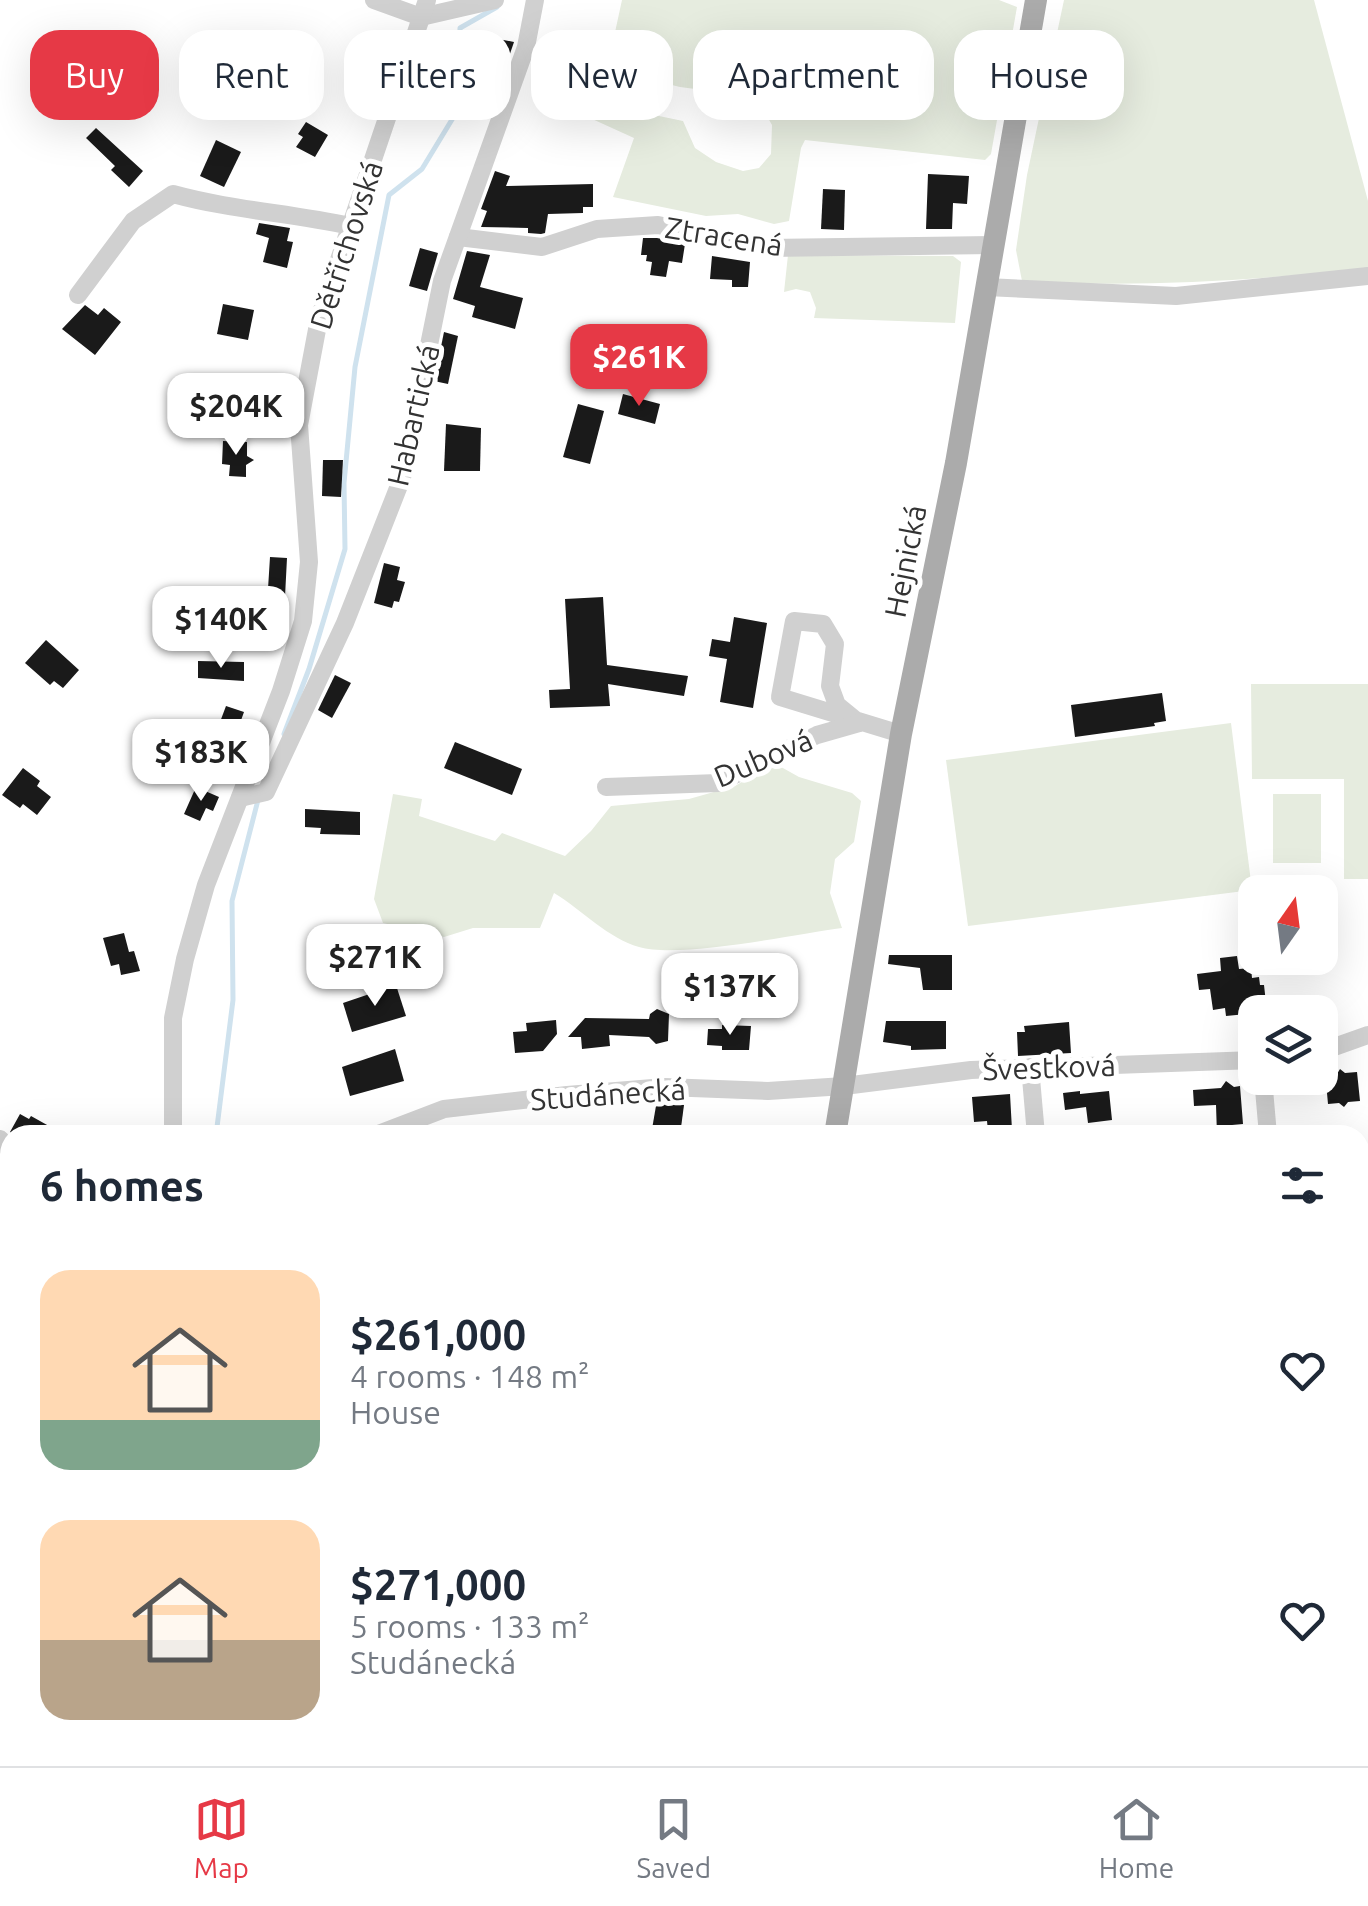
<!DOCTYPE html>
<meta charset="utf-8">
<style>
body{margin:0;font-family:Ubuntu,sans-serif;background:#f2f2f3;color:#1f2937;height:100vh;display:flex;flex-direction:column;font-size:38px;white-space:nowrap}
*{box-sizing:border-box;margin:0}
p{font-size:32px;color:#747a83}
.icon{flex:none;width:55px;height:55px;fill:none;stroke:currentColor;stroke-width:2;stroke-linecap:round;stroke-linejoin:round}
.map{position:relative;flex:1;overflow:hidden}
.details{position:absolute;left:0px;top:1125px;width:1370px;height:642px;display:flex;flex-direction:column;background:#fff;border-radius:30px 30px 0 0;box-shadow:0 10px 40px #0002}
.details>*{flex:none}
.hud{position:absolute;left:30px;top:30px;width:1310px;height:90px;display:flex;gap:20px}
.needle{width:65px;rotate:14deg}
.fabs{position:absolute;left:1238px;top:875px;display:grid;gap:20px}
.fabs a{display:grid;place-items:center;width:100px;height:100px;border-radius:20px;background:#fff;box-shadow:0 10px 40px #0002;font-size:50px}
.price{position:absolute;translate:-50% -85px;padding:0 22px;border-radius:20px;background:#fff;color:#222;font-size:32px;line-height:65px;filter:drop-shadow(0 2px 5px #0008)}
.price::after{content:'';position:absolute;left:50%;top:60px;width:30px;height:22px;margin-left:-15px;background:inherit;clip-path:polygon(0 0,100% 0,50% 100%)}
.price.current{background:#e63946;color:#fff}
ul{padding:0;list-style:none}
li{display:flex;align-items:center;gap:30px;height:250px;padding:0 40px}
li span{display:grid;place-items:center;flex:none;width:280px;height:200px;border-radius:30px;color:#555}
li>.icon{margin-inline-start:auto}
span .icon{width:120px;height:120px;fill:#fffc;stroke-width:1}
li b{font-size:42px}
h2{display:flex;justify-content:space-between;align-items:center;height:120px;padding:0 40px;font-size:42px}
.pill{padding:0 35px;border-radius:30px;background:#fff;box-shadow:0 10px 40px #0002;font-size:35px;line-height:90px}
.pill.current{background:#e63946;color:#fff}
.menu{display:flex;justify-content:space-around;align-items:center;height:140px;border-top:2px solid #e0e1e3;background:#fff;font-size:28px;color:#747a83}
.menu a{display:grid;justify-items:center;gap:5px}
.menu .current{color:#e63946}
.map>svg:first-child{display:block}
.green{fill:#e6ecdf}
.water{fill:#cfe2ee}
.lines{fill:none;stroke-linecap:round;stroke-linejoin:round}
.stream{stroke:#cfe2ee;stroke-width:5}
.building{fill:#1a1a1a}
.minor{stroke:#d0d0d0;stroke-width:18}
.major{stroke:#ababab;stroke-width:22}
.rail-casing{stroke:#888;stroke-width:9}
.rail{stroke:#fff;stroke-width:5;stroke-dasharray:15;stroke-linecap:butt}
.labels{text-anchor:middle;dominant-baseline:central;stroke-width:10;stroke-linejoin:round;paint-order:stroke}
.street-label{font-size:30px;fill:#333;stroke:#fff}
</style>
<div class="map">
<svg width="1368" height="1766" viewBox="0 0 1368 1766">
<rect width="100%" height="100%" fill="#fff"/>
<g class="green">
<polygon points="622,0 999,0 1017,7 991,154 985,160 805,140 801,148 789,221 774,224 738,214 706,216 613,197 634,138 590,118 602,81 630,110 683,121 695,148 716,162 743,171 759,168 771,154 772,125 756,97 680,87 632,75 612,46"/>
<path d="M 1064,0 L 1314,0 L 1368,201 L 1368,269 C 1252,280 1138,288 1022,281 L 1016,250 L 1027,175 Z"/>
<polygon points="788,255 953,256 961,262 955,323 814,318 816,308 810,292 796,289 784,292"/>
<polygon points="1251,684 1368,684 1368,879 1344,879 1344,779 1252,779"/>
<polygon points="1231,723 1252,890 968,926 946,760"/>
<path d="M 774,763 L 799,777 L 852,793 L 861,801 L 854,842 L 835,859 L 830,893 L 842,928 C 796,934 680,959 639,947 C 609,939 582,910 554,893 L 540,928 L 473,928 L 444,937 L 383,923 L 374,899 L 393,794 L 422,799 L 419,816 L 495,841 L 502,833 L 565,856 L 591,831 L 611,806 L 689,799 L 735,786 Z"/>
<rect x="1273" y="794" width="48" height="69"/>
</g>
<polygon class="water" points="112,1758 363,1758 376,1766 111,1766"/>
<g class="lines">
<g class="stream">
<polyline points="284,734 309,669 345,549 344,483 355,367 389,195 422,169 459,108 460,28 497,7"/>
<polyline points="216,1135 233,1000 232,901 258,800"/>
</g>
</g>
<g class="building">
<polygon points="488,37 514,42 504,71 483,67"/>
<polygon points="306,122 328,135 315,157 296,147 303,137 298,134"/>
<polygon points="96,128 143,171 129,187 111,170 115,166 86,138"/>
<polygon points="216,140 241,152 224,187 200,176"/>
<polygon points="495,171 510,176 506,186 593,184 593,207 583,207 583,213 548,214 545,233 541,234 528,233 528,228 481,227 487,211 481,209"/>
<polygon points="928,174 969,176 967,204 953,203 952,229 926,229"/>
<polygon points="823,189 845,190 844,230 821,229"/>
<polygon points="259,223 290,228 287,241 293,242 287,268 263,262 269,238 256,234"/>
<polygon points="643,238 657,238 685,244 682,263 669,261 666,277 650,275 652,262 646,261 647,255 641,255"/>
<polygon points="420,248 438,253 427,291 409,286"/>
<polygon points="467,251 490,255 480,287 523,298 515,329 472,317 475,306 453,299"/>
<polygon points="712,256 750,262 748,287 732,287 732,280 710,279"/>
<polygon points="223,304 254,310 248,340 217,334"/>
<polygon points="85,305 98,315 104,308 121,322 95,355 62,329"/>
<polygon points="444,332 458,336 448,384 434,381"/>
<polygon points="623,394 660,404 655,424 618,414"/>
<polygon points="578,404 604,411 590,464 563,457"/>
<polygon points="446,424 481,428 480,471 444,471"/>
<polygon points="223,441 247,442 247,456 254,460 246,465 246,477 229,476 230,465 222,464"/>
<polygon points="323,460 343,460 341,497 322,496"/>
<polygon points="270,557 287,558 284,616 255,614 255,599 261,600 262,588 268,589"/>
<polygon points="384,563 400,567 397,580 405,582 399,602 394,601 392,608 374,603"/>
<polygon points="603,597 607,665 688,676 684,696 608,684 610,706 550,708 549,690 570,689 565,599"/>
<polygon points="734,617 767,623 753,708 720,702 727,659 709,656 712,639 730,642"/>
<polygon points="46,640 79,670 63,688 54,681 50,685 25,663"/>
<polygon points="198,661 244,662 244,681 198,678"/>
<polygon points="335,675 351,683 332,718 318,710"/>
<polygon points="1162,693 1166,721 1154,723 1155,726 1075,737 1071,705"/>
<polygon points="226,706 244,712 230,751 226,749 221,761 205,755 209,743 204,741 209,727 217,730"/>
<polygon points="455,742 522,769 512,795 444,768"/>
<polygon points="23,768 40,781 37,786 51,797 37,815 23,804 20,808 2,795"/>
<polygon points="196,787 219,797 213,811 206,808 200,821 184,814"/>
<polygon points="305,809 360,812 360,835 320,834 321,828 305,827"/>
<polygon points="124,933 129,952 134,951 140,971 121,975 119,964 111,966 103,938"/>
<polygon points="889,955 952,955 952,990 923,990 920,968 888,964"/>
<polygon points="1237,956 1239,969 1251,968 1252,978 1259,977 1260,985 1264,985 1267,1012 1226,1016 1225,1008 1213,1010 1210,989 1199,990 1197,974 1221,971 1220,958"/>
<polygon points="396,985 406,1016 352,1032 343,1003"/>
<polygon points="657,1009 669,1014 668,1041 656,1044 649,1037 609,1035 610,1046 582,1049 581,1037 568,1037 585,1018 649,1019 650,1014"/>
<polygon points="556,1020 557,1034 543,1051 515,1053 513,1032 527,1031 526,1023"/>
<polygon points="886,1021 946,1021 946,1049 911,1050 911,1046 883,1042"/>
<polygon points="1069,1022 1071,1053 1018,1056 1017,1032 1025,1032 1024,1026"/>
<polygon points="722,1025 751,1026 749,1050 722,1050 722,1046 707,1045 708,1029 722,1029"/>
<polygon points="395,1049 404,1081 350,1096 342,1067"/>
<polygon points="1340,1069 1345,1073 1357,1072 1360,1101 1348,1102 1344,1107 1339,1103 1328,1104 1327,1093 1322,1090 1326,1086 1325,1075 1337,1074"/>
<polygon points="1226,1081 1234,1087 1240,1086 1243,1124 1232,1125 1217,1135 1216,1105 1194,1106 1193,1090 1221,1088"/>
<polygon points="1080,1091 1080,1094 1109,1091 1112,1120 1088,1123 1086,1107 1065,1110 1063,1093"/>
<polygon points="1010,1094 1012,1130 988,1131 987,1121 974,1122 972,1097"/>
<polygon points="657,1100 684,1105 680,1135 651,1135"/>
<polygon points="20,1114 29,1119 31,1116 65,1135 13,1135 10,1132"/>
</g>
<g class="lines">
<g class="minor">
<polyline points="374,0 421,17 495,0"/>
<polyline points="458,237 542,247 597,229 658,225 767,248 993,245"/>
<polyline points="986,287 1176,296 1368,276"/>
<path d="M 78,295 L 133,221 L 173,194 C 231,210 291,213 350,226"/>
<polyline points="859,723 837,705 830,686 835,644 823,624 794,621 780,697 901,734"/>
<polyline points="606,787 718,783 817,735 859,723"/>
<polyline points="240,798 266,792 345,623 402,478 442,281 526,47 535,0"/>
<polyline points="1320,1052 1368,1035"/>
<polyline points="1030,1067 1036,1135"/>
<polyline points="1263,1078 1268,1135"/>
<polyline points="173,1135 173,1018 185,959 206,885 281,691 303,621 309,562 299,425 319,319 427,0"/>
<polyline points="376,1135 444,1109 567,1095 665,1087 768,1091 844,1086 971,1070 1255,1060"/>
<polyline points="0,1139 10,1151"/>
<polyline points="0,1250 10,1251"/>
<polyline points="0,1531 10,1512"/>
</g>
<g class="major">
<polyline points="835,1135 901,734 956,463 1036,0"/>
<polyline points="741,1766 742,1758"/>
</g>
<defs>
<g id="rail">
<polyline points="1360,1717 1368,1714"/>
<polyline points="1230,1766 1252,1758"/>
</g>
</defs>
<use href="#rail" class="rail-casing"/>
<use href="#rail" class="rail"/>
</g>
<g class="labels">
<g class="street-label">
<text transform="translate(724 236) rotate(9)">Ztracená</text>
<text transform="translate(346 245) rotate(-72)">Dětřichovská</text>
<text transform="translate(413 415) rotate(-77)">Habartická</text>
<text transform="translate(905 561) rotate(-79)">Hejnická</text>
<text transform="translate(763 758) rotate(-23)">Dubová</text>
<text transform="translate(1049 1067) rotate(-2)">Švestková</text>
<text transform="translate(608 1094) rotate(-4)">Studánecká</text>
</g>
</g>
</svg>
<div class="fabs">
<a><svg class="needle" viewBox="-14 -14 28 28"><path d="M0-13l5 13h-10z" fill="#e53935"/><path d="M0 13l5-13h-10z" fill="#747a83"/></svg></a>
<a><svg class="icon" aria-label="layers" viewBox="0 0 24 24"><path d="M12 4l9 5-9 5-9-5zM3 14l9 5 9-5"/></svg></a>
</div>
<b class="price current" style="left:639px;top:409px">$261K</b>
<b class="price" style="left:236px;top:458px">$204K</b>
<b class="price" style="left:221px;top:671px">$140K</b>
<b class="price" style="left:201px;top:804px">$183K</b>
<b class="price" style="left:375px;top:1009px">$271K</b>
<b class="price" style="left:730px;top:1038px">$137K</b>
<div class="hud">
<a class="pill current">Buy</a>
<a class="pill">Rent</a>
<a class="pill">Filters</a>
<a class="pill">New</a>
<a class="pill">Apartment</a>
<a class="pill">House</a>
</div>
<section class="details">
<h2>6 homes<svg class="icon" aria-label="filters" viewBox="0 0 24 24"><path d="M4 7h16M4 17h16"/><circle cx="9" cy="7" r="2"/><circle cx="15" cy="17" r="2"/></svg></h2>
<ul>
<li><span style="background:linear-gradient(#ffd9b3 75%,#7fa58c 0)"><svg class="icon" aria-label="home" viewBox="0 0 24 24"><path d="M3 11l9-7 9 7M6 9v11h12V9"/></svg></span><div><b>$261,000</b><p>4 rooms · 148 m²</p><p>House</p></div><svg class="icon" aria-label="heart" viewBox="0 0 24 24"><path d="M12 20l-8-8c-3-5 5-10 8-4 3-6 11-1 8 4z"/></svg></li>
<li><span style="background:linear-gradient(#ffd9b3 60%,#b9a48a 0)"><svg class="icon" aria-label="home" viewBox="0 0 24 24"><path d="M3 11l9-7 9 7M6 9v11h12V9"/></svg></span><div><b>$271,000</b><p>5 rooms · 133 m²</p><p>Studánecká</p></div><svg class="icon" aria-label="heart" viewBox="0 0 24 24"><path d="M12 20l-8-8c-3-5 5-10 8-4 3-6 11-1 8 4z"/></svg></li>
</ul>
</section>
</div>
<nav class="menu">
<a class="current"><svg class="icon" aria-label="map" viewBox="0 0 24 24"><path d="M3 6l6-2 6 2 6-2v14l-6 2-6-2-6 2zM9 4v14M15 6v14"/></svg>Map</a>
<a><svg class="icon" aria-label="saved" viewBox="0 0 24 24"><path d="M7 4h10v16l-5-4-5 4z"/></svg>Saved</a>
<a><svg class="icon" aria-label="home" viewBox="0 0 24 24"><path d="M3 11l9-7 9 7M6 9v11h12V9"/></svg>Home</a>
</nav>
